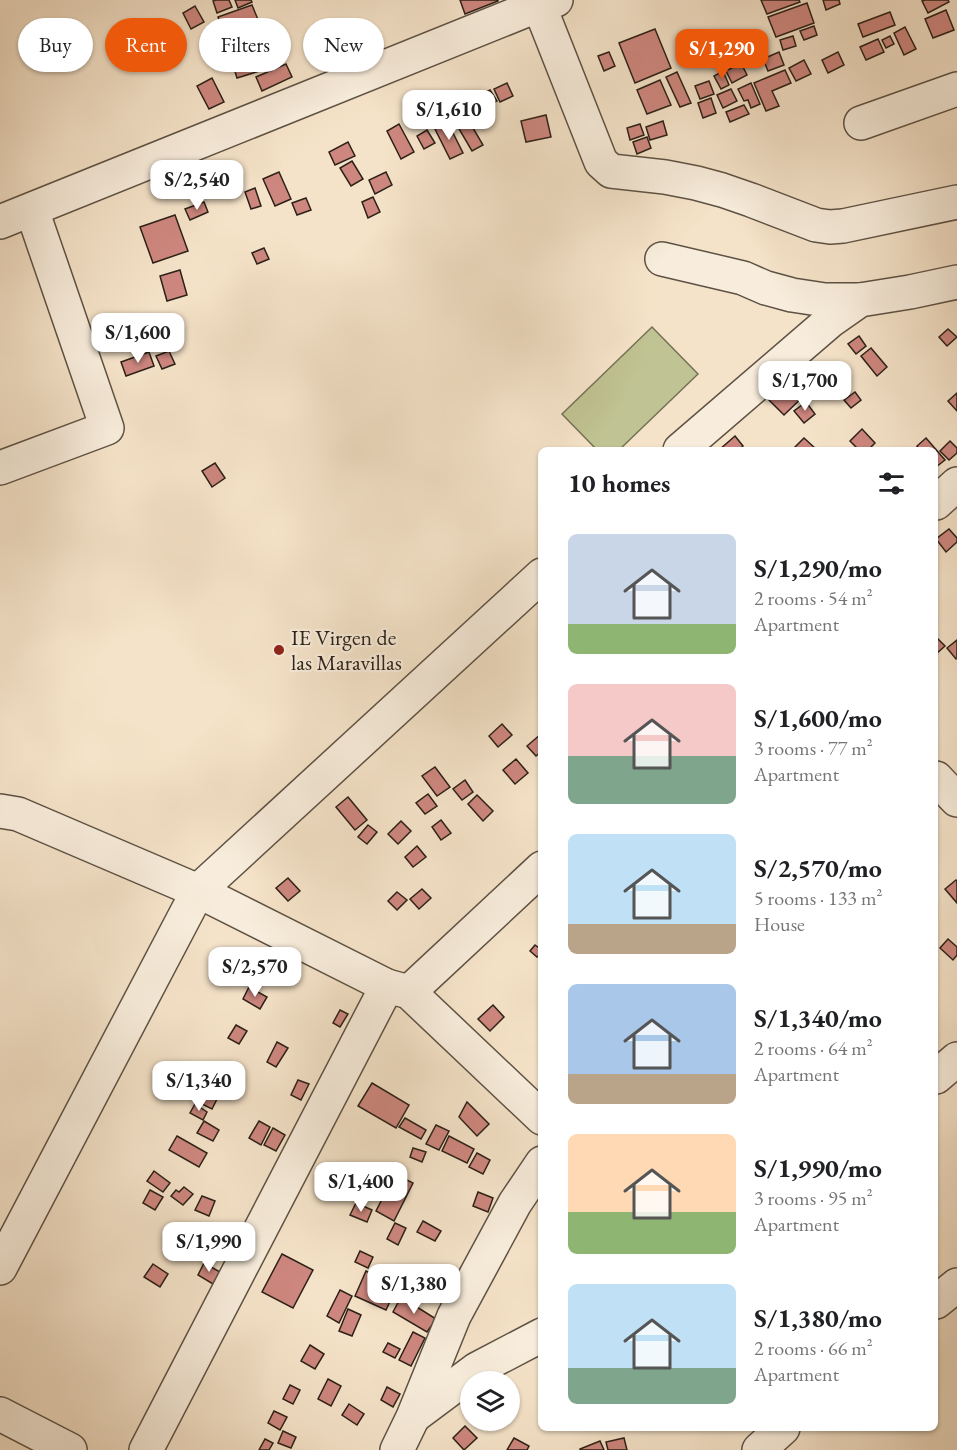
<!DOCTYPE html>
<meta charset="utf-8">
<style>
body{margin:0;font-family:"EB Garamond",serif;background:#f2f2f2;color:#202124;height:100vh;display:flex;flex-direction:column;font-size:22px;white-space:nowrap}
*{box-sizing:border-box;margin:0}
p{font-size:20px;color:#757577}
.icon{flex:none;width:33px;height:33px;fill:none;stroke:currentColor;stroke-width:2;stroke-linecap:round;stroke-linejoin:round}
.map{position:relative;flex:1;overflow:hidden}
.side{position:absolute;left:538px;top:447px;width:400px;height:984px;display:flex;flex-direction:column;background:#fff;border-radius:9px;box-shadow:0 2px 4px #0004}
.side>*{flex:none}
.banner{position:absolute;left:18px;top:18px;width:430px;height:54px;display:flex;gap:12px}
.controls{position:absolute;left:460px;top:1371px;display:grid;gap:12px}
.controls a{display:grid;place-items:center;width:60px;height:60px;border-radius:50%;background:#fff;box-shadow:0 2px 4px #0004;font-size:30px}
.price{position:absolute;translate:-50% -51px;padding:0 14px;border-radius:12px;background:#fff;color:#222;font-size:20px;line-height:39px;filter:drop-shadow(0 2px 3px #0008)}
.price::after{content:'';position:absolute;left:50%;top:36px;width:18px;height:14px;margin-left:-9px;background:inherit;clip-path:polygon(0 0,100% 0,50% 100%)}
.price.active{background:#ea580c;color:#fff}
ul{padding:0;list-style:none}
li{display:flex;align-items:center;gap:18px;height:150px;padding:0 30px}
li span{display:grid;place-items:center;flex:none;width:168px;height:120px;border-radius:9px;color:#555}
li>.icon{margin-inline-start:auto}
span .icon{width:72px;height:72px;fill:#fffc;stroke-width:1}
li b{font-size:26px}
h2{display:flex;justify-content:space-between;align-items:center;height:72px;padding:0 30px;font-size:26px}
.chip{padding:0 21px;border-radius:27px;background:#fff;box-shadow:0 2px 4px #0004;font-size:21px;line-height:54px}
.chip.active{background:#ea580c;color:#fff}
.map>svg:first-child{display:block}
.green{fill:#c0c393;stroke:#767255;stroke-width:1.5}
.building{fill:#ce877f;stroke:#2b2117;stroke-width:1.5}
.lines{fill:none;stroke-linecap:round;stroke-linejoin:round}
.minor-casing{stroke:#5e5244;stroke-width:36}
.minor{stroke:#f8eddc;stroke-width:33}
.poi-dot{fill:#8f2418;stroke:#f8eddc;stroke-width:2}
.labels{text-anchor:middle;dominant-baseline:central;stroke-width:4.5;stroke-linejoin:round;paint-order:stroke}
.poi-label{font-size:22px;fill:#2b2117;stroke:#f8eddc;text-anchor:start}
</style>
<div class="map">
<svg width="957" height="1450" viewBox="0 0 957 1450">
<rect width="100%" height="100%" fill="#f5e3c9"/>
<filter id="stains"><feTurbulence type="fractalNoise" baseFrequency=".00333" numOctaves="4"/><feColorMatrix values="0 0 0 0 .2 0 0 0 0 .09 0 0 0 0 .02 0 0 0 .5 -.17"/></filter>
<radialGradient id="worn" r=".72"><stop offset=".6" stop-color="#630" stop-opacity="0"/><stop offset="1" stop-color="#630" stop-opacity=".3"/></radialGradient>
<polygon class="green" points="652,327 698,374 619,450 597,450 562,414"/>
<g class="building">
<polygon points="216,0 229,0 232,7 217,13 213,1"/>
<polygon points="235,0 251,0 252,2 238,8"/>
<polygon points="460,0 498,0 498,1 465,14"/>
<polygon points="761,0 799,0 800,2 767,14"/>
<polygon points="823,0 839,0 840,4 826,10"/>
<polygon points="925,0 948,0 949,2 928,13 922,1"/>
<polygon points="807,3 814,23 776,37 768,17"/>
<polygon points="252,5 259,22 224,35 218,17"/>
<polygon points="195,6 204,22 191,29 183,13"/>
<polygon points="946,10 954,30 933,38 925,19"/>
<polygon points="890,12 895,25 863,37 858,24"/>
<polygon points="814,26 817,35 804,40 800,31"/>
<polygon points="905,27 916,49 904,55 894,33"/>
<polygon points="655,29 671,68 635,83 619,43"/>
<polygon points="793,36 796,46 783,50 780,40"/>
<polygon points="890,36 894,44 886,48 882,40"/>
<polygon points="164,37 170,52 155,58 149,43"/>
<polygon points="878,39 884,52 866,60 860,47"/>
<polygon points="255,44 263,70 237,78 229,52"/>
<polygon points="609,52 615,66 604,71 598,56"/>
<polygon points="779,52 784,65 768,71 763,59"/>
<polygon points="838,52 844,65 828,73 822,60"/>
<polygon points="804,60 811,74 796,81 789,68"/>
<polygon points="741,63 747,75 732,83 726,71"/>
<polygon points="286,64 292,77 262,91 256,77"/>
<polygon points="785,70 791,83 772,91 779,106 766,111 754,83"/>
<polygon points="723,71 729,85 721,89 714,76"/>
<polygon points="677,72 691,103 680,107 666,77"/>
<polygon points="212,78 224,102 209,109 197,86"/>
<polygon points="660,80 671,105 647,114 637,90"/>
<polygon points="709,81 714,94 700,99 695,86"/>
<polygon points="507,83 513,96 500,102 494,89"/>
<polygon points="751,83 760,104 751,108 748,100 744,101 738,89"/>
<polygon points="731,89 737,101 723,108 717,95"/>
<polygon points="490,90 497,101 482,109 476,97"/>
<polygon points="711,98 716,113 703,118 698,103"/>
<polygon points="445,105 450,118 430,127 425,114"/>
<polygon points="744,105 749,114 730,122 726,112"/>
<polygon points="546,115 551,137 526,142 521,121"/>
<polygon points="466,116 483,145 472,151 455,122"/>
<polygon points="663,121 667,135 650,140 646,127"/>
<polygon points="448,123 463,153 450,159 435,129"/>
<polygon points="399,124 414,152 401,159 387,131"/>
<polygon points="640,124 644,135 630,140 627,128"/>
<polygon points="427,130 435,143 424,149 417,136"/>
<polygon points="647,137 651,148 637,154 633,142"/>
<polygon points="348,142 355,156 335,165 329,152"/>
<polygon points="352,161 363,179 351,186 340,168"/>
<polygon points="279,172 291,199 275,206 263,179"/>
<polygon points="386,172 392,185 375,194 369,180"/>
<polygon points="255,188 261,206 251,209 245,192"/>
<polygon points="373,197 380,212 368,218 362,202"/>
<polygon points="306,198 311,210 297,215 292,203"/>
<polygon points="204,202 208,212 190,220 185,209"/>
<polygon points="175,215 188,251 153,263 140,227"/>
<polygon points="264,248 269,259 257,264 252,253"/>
<polygon points="180,270 187,295 167,301 160,276"/>
<polygon points="170,325 177,343 163,348 156,330"/>
<polygon points="948,329 957,337 947,346 939,337"/>
<polygon points="859,336 866,346 856,354 848,344"/>
<polygon points="871,348 887,367 877,376 861,356"/>
<polygon points="169,351 175,364 162,369 156,356"/>
<polygon points="149,352 154,366 126,376 121,362"/>
<polygon points="794,367 813,387 784,415 765,396"/>
<polygon points="855,392 861,400 851,408 844,400"/>
<polygon points="957,393 957,411 948,401"/>
<polygon points="806,402 815,414 804,423 794,411"/>
<polygon points="862,429 875,443 868,450 859,450 850,441"/>
<polygon points="735,436 743,446 739,450 719,450"/>
<polygon points="804,438 816,449 814,450 798,450 795,447"/>
<polygon points="926,438 945,460 936,467 936,450 920,450 917,446"/>
<polygon points="950,441 957,448 957,453 949,460 940,451"/>
<polygon points="215,463 225,478 212,487 202,471"/>
<polygon points="949,529 957,538 957,542 946,552 936,539"/>
<polygon points="936,637 945,646 936,654"/>
<polygon points="957,640 957,658 956,659 947,648"/>
<polygon points="502,724 512,735 498,747 489,736"/>
<polygon points="541,734 542,751 536,756 527,746"/>
<polygon points="516,759 528,773 515,784 503,770"/>
<polygon points="435,767 450,787 437,796 422,776"/>
<polygon points="465,780 473,792 462,800 453,789"/>
<polygon points="428,794 437,806 425,814 416,803"/>
<polygon points="477,795 493,811 483,821 468,804"/>
<polygon points="348,797 367,820 355,830 336,807"/>
<polygon points="441,820 451,833 441,840 432,827"/>
<polygon points="401,821 411,831 398,844 388,834"/>
<polygon points="368,825 377,832 367,844 358,837"/>
<polygon points="417,846 426,857 413,867 405,857"/>
<polygon points="288,878 300,891 288,901 276,888"/>
<polygon points="956,880 957,881 957,903 945,889"/>
<polygon points="422,889 431,898 419,909 410,899"/>
<polygon points="397,892 407,900 397,910 388,901"/>
<polygon points="948,939 957,947 957,955 953,960 940,948"/>
<polygon points="535,945 542,950 542,953 537,957 530,951"/>
<polygon points="249,987 267,997 260,1009 243,999"/>
<polygon points="493,1005 504,1017 490,1031 478,1019"/>
<polygon points="340,1010 348,1014 340,1027 333,1023"/>
<polygon points="236,1025 247,1031 239,1044 228,1038"/>
<polygon points="277,1042 288,1048 276,1067 267,1062"/>
<polygon points="214,1063 227,1069 222,1081 208,1075"/>
<polygon points="298,1080 309,1084 301,1100 291,1095"/>
<polygon points="372,1083 409,1105 396,1128 358,1106"/>
<polygon points="203,1087 219,1095 212,1109 196,1101"/>
<polygon points="467,1102 489,1124 477,1136 459,1117"/>
<polygon points="195,1104 207,1112 203,1120 190,1113"/>
<polygon points="405,1118 426,1130 421,1139 399,1127"/>
<polygon points="204,1121 219,1130 213,1141 197,1133"/>
<polygon points="259,1121 270,1127 261,1145 249,1138"/>
<polygon points="436,1125 449,1131 439,1150 426,1144"/>
<polygon points="273,1128 285,1135 276,1151 264,1145"/>
<polygon points="177,1136 207,1153 199,1167 169,1150"/>
<polygon points="449,1136 474,1149 467,1163 442,1151"/>
<polygon points="413,1148 426,1152 422,1162 410,1157"/>
<polygon points="477,1153 490,1160 483,1174 469,1167"/>
<polygon points="154,1171 170,1183 163,1192 147,1181"/>
<polygon points="395,1174 413,1183 394,1221 376,1211"/>
<polygon points="184,1187 193,1194 183,1205 171,1196 176,1190 179,1192"/>
<polygon points="150,1190 163,1197 155,1210 143,1203"/>
<polygon points="478,1192 493,1198 488,1212 473,1206"/>
<polygon points="202,1196 215,1201 209,1216 195,1210"/>
<polygon points="356,1203 372,1210 367,1222 350,1215"/>
<polygon points="423,1221 441,1231 435,1241 417,1232"/>
<polygon points="395,1223 406,1228 398,1245 387,1239"/>
<polygon points="223,1230 231,1233 225,1246 217,1243"/>
<polygon points="360,1251 373,1257 368,1268 355,1262"/>
<polygon points="282,1254 313,1270 293,1308 262,1292"/>
<polygon points="204,1263 220,1272 213,1284 198,1275"/>
<polygon points="153,1264 168,1274 160,1287 144,1277"/>
<polygon points="366,1271 397,1286 386,1310 355,1296"/>
<polygon points="413,1277 424,1284 417,1296 405,1289"/>
<polygon points="340,1290 352,1296 339,1323 327,1316"/>
<polygon points="401,1297 436,1319 427,1332 393,1312"/>
<polygon points="348,1309 361,1315 352,1336 339,1331"/>
<polygon points="413,1332 425,1338 411,1366 399,1360"/>
<polygon points="388,1343 400,1349 395,1358 383,1352"/>
<polygon points="310,1345 324,1354 315,1369 301,1361"/>
<polygon points="328,1379 341,1386 331,1406 318,1399"/>
<polygon points="290,1385 300,1390 293,1404 283,1399"/>
<polygon points="387,1387 400,1394 393,1407 381,1400"/>
<polygon points="349,1404 364,1414 357,1425 342,1415"/>
<polygon points="274,1411 287,1417 280,1430 268,1423"/>
<polygon points="465,1426 477,1438 464,1450 453,1438"/>
<polygon points="283,1431 296,1437 291,1448 278,1443"/>
<polygon points="514,1438 529,1446 527,1450 507,1450"/>
<polygon points="624,1438 627,1450 608,1450 606,1442"/>
<polygon points="265,1439 273,1443 269,1450 259,1450"/>
<polygon points="600,1441 604,1450 580,1450 580,1449"/>
</g>
<g class="lines">
<defs>
<g id="minor">
<polyline points="537,0 601,162 611,171 665,177 696,183 722,190 751,200 816,225 830,227 843,226 957,202"/>
<polyline points="861,123 957,89"/>
<polyline points="0,222 539,5 556,0"/>
<polyline points="662,259 743,278 766,288 792,295 825,300 860,300"/>
<polyline points="680,450 830,321 860,300 910,292 957,282"/>
<polyline points="0,468 107,428 32,210"/>
<polyline points="936,503 957,484"/>
<polyline points="936,778 957,800"/>
<polyline points="0,811 18,814 198,891 387,986 409,992 542,1118"/>
<polyline points="409,992 542,868"/>
<polyline points="936,1077 957,1059"/>
<polyline points="0,1268 198,891 542,575"/>
<polyline points="936,1302 957,1285"/>
<polyline points="0,1414 70,1450"/>
<polyline points="414,1416 477,1369 542,1335"/>
<polyline points="146,1450 387,986"/>
<polyline points="397,1450 413,1417 454,1316 515,1203 542,1163"/>
<polyline points="759,1450 783,1428"/>
</g>
</defs>
<use href="#minor" class="minor-casing"/>
<use href="#minor" class="minor"/>
</g>
<circle class="poi-dot" cx="279" cy="650" r="6"/>
<g class="labels">
<g class="poi-label">
<text x="291" y="637">IE Virgen de<tspan x="291" dy="25">las Maravillas</tspan></text>
</g>
</g>
<rect width="100%" height="100%" filter="url(#stains)"/>
<rect width="100%" height="100%" fill="url(#worn)"/>
</svg>
<div class="controls">
<a><svg class="icon" aria-label="layers" viewBox="0 0 24 24"><path d="M12 4l9 5-9 5-9-5zM3 14l9 5 9-5"/></svg></a>
</div>
<b class="price active" style="left:722px;top:80px">S/1,290</b>
<b class="price" style="left:449px;top:141px">S/1,610</b>
<b class="price" style="left:197px;top:211px">S/2,540</b>
<b class="price" style="left:138px;top:364px">S/1,600</b>
<b class="price" style="left:805px;top:412px">S/1,700</b>
<b class="price" style="left:255px;top:998px">S/2,570</b>
<b class="price" style="left:199px;top:1112px">S/1,340</b>
<b class="price" style="left:361px;top:1213px">S/1,400</b>
<b class="price" style="left:209px;top:1273px">S/1,990</b>
<b class="price" style="left:414px;top:1315px">S/1,380</b>
<div class="banner">
<a class="chip">Buy</a>
<a class="chip active">Rent</a>
<a class="chip">Filters</a>
<a class="chip">New</a>
</div>
<section class="side">
<h2>10 homes<svg class="icon" aria-label="filters" viewBox="0 0 24 24"><path d="M4 7h16M4 17h16"/><circle cx="9" cy="7" r="2"/><circle cx="15" cy="17" r="2"/></svg></h2>
<ul>
<li><span style="background:linear-gradient(#c9d6e8 75%,#8fb573 0)"><svg class="icon" aria-label="home" viewBox="0 0 24 24"><path d="M3 11l9-7 9 7M6 9v11h12V9"/></svg></span><div><b>S/1,290/mo</b><p>2 rooms · 54 m²</p><p>Apartment</p></div></li>
<li><span style="background:linear-gradient(#f6c9c9 60%,#7fa58c 0)"><svg class="icon" aria-label="home" viewBox="0 0 24 24"><path d="M3 11l9-7 9 7M6 9v11h12V9"/></svg></span><div><b>S/1,600/mo</b><p>3 rooms · 77 m²</p><p>Apartment</p></div></li>
<li><span style="background:linear-gradient(#bfe0f5 75%,#b9a48a 0)"><svg class="icon" aria-label="home" viewBox="0 0 24 24"><path d="M3 11l9-7 9 7M6 9v11h12V9"/></svg></span><div><b>S/2,570/mo</b><p>5 rooms · 133 m²</p><p>House</p></div></li>
<li><span style="background:linear-gradient(#a9c7e8 75%,#b9a48a 0)"><svg class="icon" aria-label="home" viewBox="0 0 24 24"><path d="M3 11l9-7 9 7M6 9v11h12V9"/></svg></span><div><b>S/1,340/mo</b><p>2 rooms · 64 m²</p><p>Apartment</p></div></li>
<li><span style="background:linear-gradient(#ffd9b3 65%,#8fb573 0)"><svg class="icon" aria-label="home" viewBox="0 0 24 24"><path d="M3 11l9-7 9 7M6 9v11h12V9"/></svg></span><div><b>S/1,990/mo</b><p>3 rooms · 95 m²</p><p>Apartment</p></div></li>
<li><span style="background:linear-gradient(#bfe0f5 70%,#7fa58c 0)"><svg class="icon" aria-label="home" viewBox="0 0 24 24"><path d="M3 11l9-7 9 7M6 9v11h12V9"/></svg></span><div><b>S/1,380/mo</b><p>2 rooms · 66 m²</p><p>Apartment</p></div></li>
</ul>
</section>
</div>
